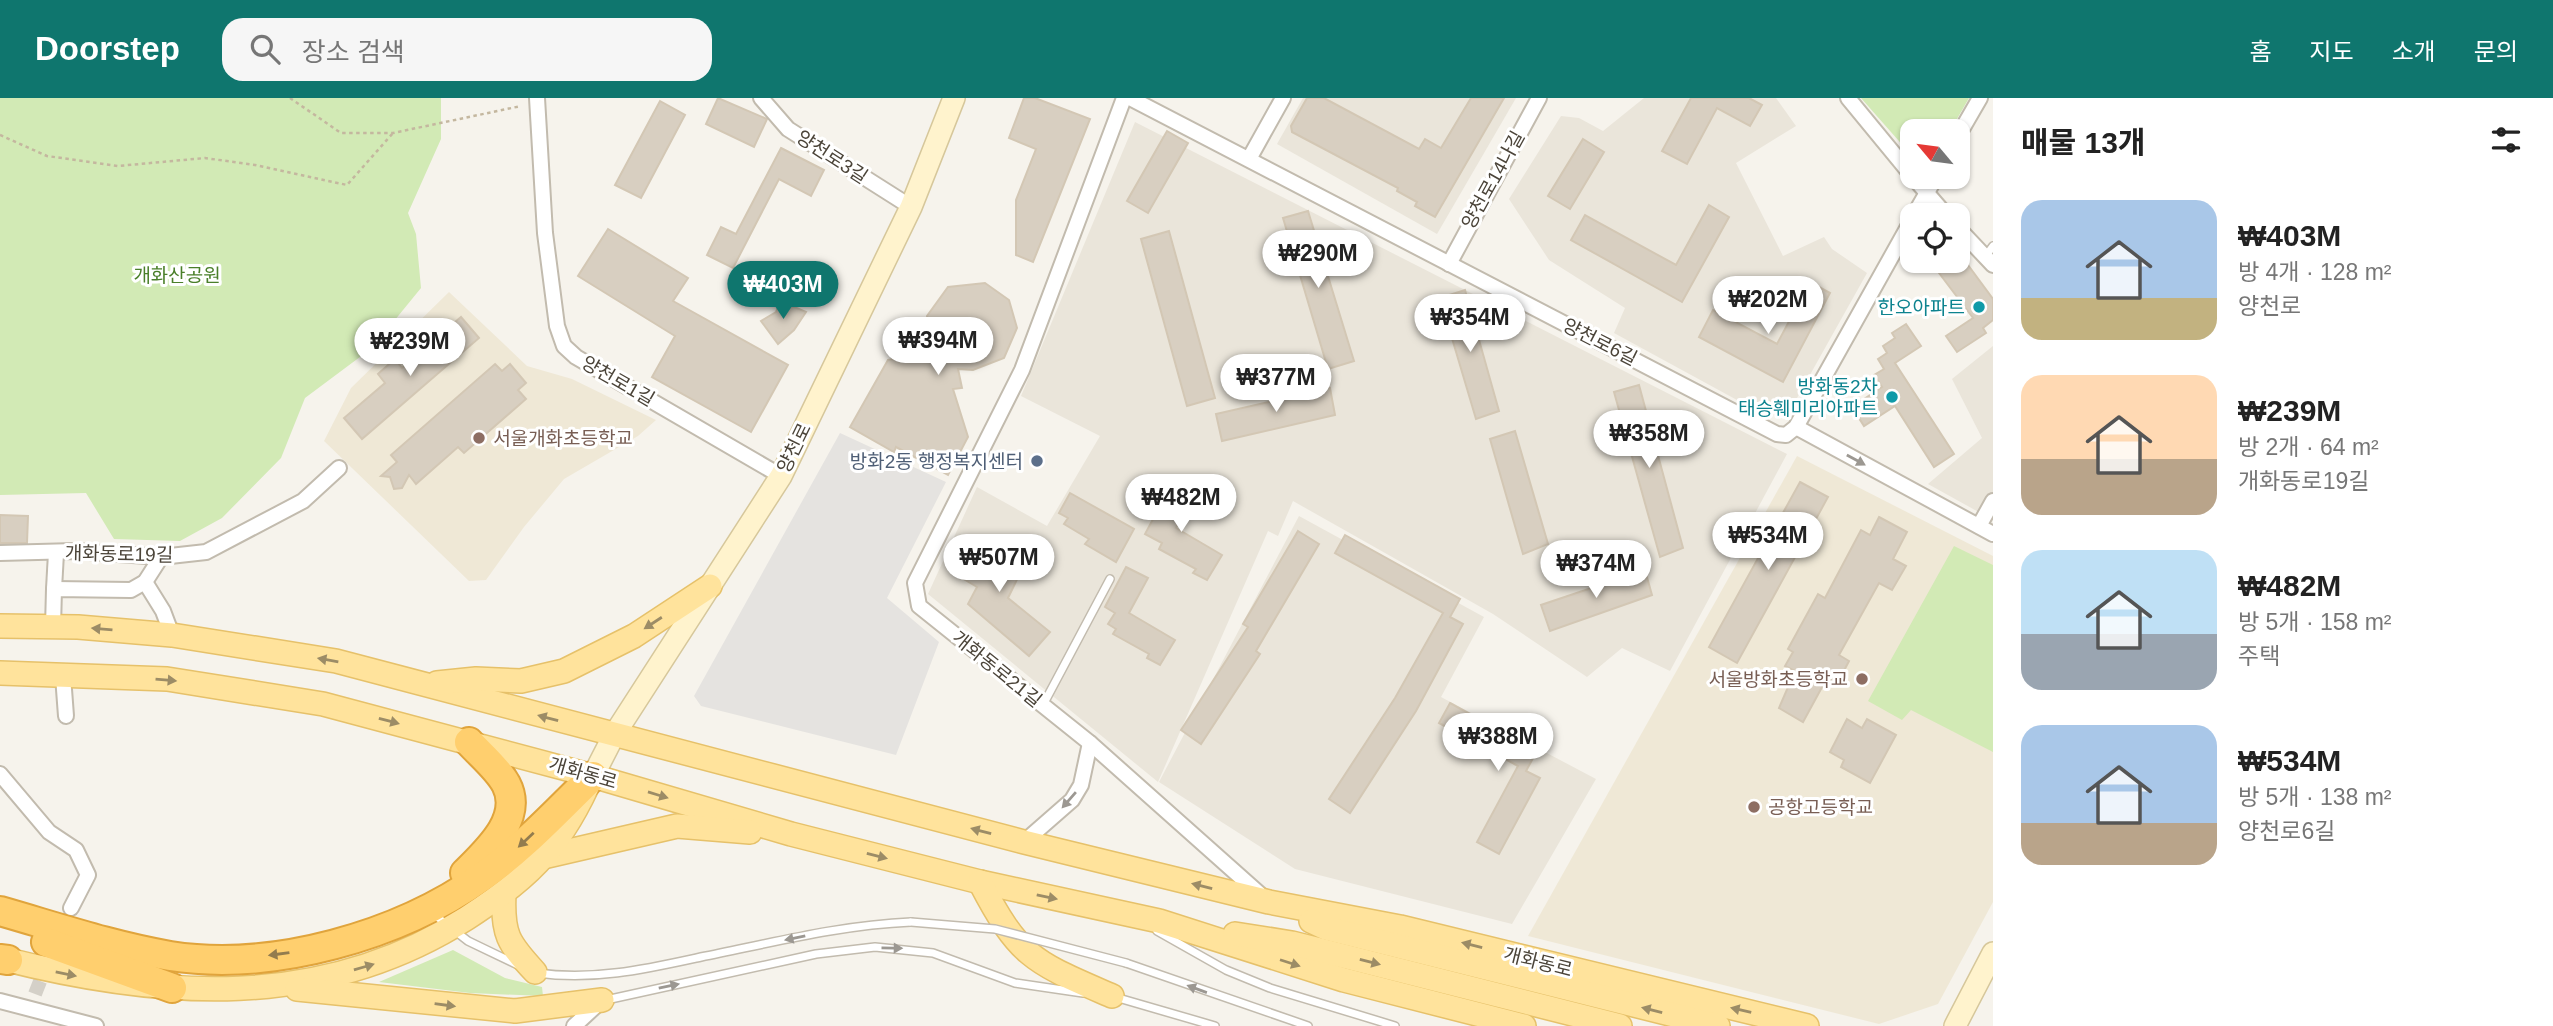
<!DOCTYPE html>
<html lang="ko">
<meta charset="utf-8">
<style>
body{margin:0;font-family:Arial,"Noto Sans KR",sans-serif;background:#f6f6f6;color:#222;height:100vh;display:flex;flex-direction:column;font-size:26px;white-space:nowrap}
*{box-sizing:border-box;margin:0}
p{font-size:23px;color:#767676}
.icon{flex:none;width:38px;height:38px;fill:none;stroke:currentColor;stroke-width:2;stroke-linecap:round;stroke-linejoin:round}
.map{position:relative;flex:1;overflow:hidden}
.details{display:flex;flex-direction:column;background:#fff;width:560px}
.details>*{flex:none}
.needle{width:46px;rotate:299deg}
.buttons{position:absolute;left:1900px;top:21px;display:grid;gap:14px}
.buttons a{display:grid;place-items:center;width:70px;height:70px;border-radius:14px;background:#fff;box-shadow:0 2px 5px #0004;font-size:35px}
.price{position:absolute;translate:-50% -60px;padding:0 16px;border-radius:24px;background:#fff;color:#222;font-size:23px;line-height:46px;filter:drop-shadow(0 2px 4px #0008)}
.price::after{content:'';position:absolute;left:50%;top:42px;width:21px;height:16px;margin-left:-10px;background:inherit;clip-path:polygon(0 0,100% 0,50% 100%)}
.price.current{background:#0f766e;color:#fff}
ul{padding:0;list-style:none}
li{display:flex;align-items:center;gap:21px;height:175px;padding:0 28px}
li span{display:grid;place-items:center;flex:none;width:196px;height:140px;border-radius:21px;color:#555}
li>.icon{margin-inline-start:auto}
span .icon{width:84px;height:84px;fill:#fffc;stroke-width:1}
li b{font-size:30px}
h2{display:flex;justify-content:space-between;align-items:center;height:84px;padding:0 28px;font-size:30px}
header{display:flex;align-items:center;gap:42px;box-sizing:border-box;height:98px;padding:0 35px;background:#0f766e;color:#fff}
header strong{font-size:33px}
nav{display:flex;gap:38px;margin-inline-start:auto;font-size:24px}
.search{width:490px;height:63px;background:#f6f6f6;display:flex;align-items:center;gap:18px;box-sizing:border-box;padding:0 24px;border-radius:21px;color:#767676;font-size:26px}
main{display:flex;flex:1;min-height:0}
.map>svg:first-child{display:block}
.residential{fill:#eae5da}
.education{fill:#efe8d6}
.green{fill:#d2eab5}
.parking{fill:#e5e3e0}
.building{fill:#d8cfc1;stroke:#d3c7b4;stroke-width:2}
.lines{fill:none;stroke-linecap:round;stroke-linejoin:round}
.street-tunnel{stroke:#d4d0c8;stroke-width:14;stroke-dasharray:14 7;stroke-linecap:butt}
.lane-casing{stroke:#c2bbae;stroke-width:10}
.street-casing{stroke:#c2bbae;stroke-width:18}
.secondary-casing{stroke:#d6c79b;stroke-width:24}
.primary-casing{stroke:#e6c16a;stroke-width:26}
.highway-casing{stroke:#e0a43c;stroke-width:32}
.path{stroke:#c4b79f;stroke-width:2.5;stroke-dasharray:3.5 3.5;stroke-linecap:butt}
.lane{stroke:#fff;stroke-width:7}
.street{stroke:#fff;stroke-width:14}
.secondary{stroke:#fff3cd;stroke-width:21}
.primary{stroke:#ffe39c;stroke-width:23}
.highway{stroke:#ffcf6e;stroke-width:28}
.lane-bridge-casing{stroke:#c2bbae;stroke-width:10;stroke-linecap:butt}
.lane-bridge{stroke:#fff;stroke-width:7}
.oneway{fill:#9c9892}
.oneway2{fill:#9c8c66}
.oneway3{fill:#937c4e}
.culture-dot{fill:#0f9aa8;stroke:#fff;stroke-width:2.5}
.education-dot{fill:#8d6e63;stroke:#fff;stroke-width:2.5}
.service-dot{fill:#5c6f8a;stroke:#fff;stroke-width:2.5}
.labels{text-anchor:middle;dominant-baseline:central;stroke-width:6;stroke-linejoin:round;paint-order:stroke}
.street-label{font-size:19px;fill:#4b4439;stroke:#fff}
.park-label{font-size:19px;fill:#4a7f2a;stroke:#fff}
.culture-label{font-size:19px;fill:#0d838f;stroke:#fff;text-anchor:end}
.education-label{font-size:19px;fill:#785e54;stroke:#fff;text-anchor:start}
.service-label{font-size:19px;fill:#4e5e75;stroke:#fff;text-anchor:end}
</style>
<header>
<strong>Doorstep</strong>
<div class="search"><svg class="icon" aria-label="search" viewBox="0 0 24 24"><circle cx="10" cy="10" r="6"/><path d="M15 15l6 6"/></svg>장소 검색</div>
<nav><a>홈</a><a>지도</a><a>소개</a><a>문의</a></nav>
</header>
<main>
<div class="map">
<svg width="1993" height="928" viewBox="0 0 1993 928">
<rect width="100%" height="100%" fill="#f6f3ec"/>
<g class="residential">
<polygon points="1303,0 1516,0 1437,136 1277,46"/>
<polygon points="1644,0 1776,0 1796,28 1736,65 1783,158 1824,139 1832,151 1867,175 1797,300 1759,314 1614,235 1625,210 1549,162 1509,101 1561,18 1579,20 1603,33"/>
<polygon points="1135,24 1787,356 1670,573 1622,550 1587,579 1493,516 1293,403 1278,438 1268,433 1158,684 928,496 977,389 1047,428 1100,338 1021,298"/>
<polygon points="1993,248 1993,422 1928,386 1982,340 1952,281"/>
<polygon points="1299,418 1484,519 1441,599 1596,681 1512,826 1295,771 1159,684"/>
</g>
<g class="education">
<polygon points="449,194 527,268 572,281 656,322 638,338 564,381 524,429 486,482 469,483 324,343 351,290"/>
<polygon points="1797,358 1993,458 1993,804 1938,906 1879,926 1528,838"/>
</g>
<g class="green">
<polygon points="0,0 441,0 441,41 408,115 416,136 421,190 372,250 305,300 281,360 222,420 180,443 114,441 86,395 0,397"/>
<polygon points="1861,0 1969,0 1950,33 1913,33 1913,59"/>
<polygon points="1954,448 1993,467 1993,654 1911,612 1902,622 1868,603"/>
<polygon points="453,852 505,880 542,889 543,898 470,895 379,884"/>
</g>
<polygon class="parking" points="840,335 946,384 887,500 939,544 896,657 701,608 694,598"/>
<g class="building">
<polygon points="718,0 767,21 754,49 706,26"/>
<polygon points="1024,0 1035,0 1090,21 1033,164 1016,157 1016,102 1036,51 1009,40"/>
<polygon points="1307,0 1324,0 1419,51 1425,41 1441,50 1471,0 1504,0 1435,119 1415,108 1417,104 1397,93 1398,90 1292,34 1291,28"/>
<polygon points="1691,0 1749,0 1762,7 1750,28 1717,10 1687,66 1662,53"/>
<polygon points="660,3 685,17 641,100 615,87"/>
<polygon points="1167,33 1188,45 1148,115 1127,103"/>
<polygon points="1583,41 1604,54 1570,111 1548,98"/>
<polygon points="781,50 824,72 811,98 779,81 733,170 707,157 721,129 736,136"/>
<polygon points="1709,107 1729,119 1682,204 1571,142 1585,117 1676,167"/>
<polygon points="1308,113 1354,263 1328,271 1283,120"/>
<polygon points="608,131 688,180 673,203 788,267 751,334 652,279 675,238 578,178"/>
<polygon points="1169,133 1215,300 1187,308 1141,141"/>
<polygon points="1930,163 1965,163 1993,201 1993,222 1983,230 1986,235 1957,254 1946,238 1973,220"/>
<polygon points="1810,184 1830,195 1783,284 1699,239 1713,212 1777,246"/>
<polygon points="985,185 1009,202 1017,230 1004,260 973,272 958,271 962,290 953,291 968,339 948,377 896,349 894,354 850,329 888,262 934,254 927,218 948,189"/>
<polygon points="1465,192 1499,313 1476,321 1440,200"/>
<polygon points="780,203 806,214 794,232 778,246 761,223 776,214"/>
<polygon points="461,219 479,240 362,341 344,320 385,285 378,276 395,261 402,270"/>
<polygon points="1906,226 1921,248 1895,265 1954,356 1934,369 1895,308 1864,328 1852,309 1882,289 1874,277 1884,271 1878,261 1887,255 1883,248 1895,240 1892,235"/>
<polygon points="495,266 502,273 510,266 526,285 518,292 526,301 464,355 458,349 416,386 409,377 402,390 394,391 390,379 381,378 397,364 391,357"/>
<polygon points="1639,287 1683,450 1660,459 1614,294"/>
<polygon points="1330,290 1335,317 1222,343 1216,316"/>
<polygon points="1515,333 1548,446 1523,456 1490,341"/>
<polygon points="1173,384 1195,396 1176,430 1222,457 1207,482 1193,475 1196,471 1159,451 1162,445 1145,436"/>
<polygon points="1800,384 1828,399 1737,565 1709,549"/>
<polygon points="1070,395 1134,431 1116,464 1085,446 1089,441 1064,426 1068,420 1059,415"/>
<polygon points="0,417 28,418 27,445 0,445"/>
<polygon points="1879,419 1907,434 1893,461 1906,468 1892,492 1879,485 1839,557 1849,563 1837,586 1827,580 1803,624 1779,610 1795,573 1785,568 1793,554 1788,551 1818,496 1825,500 1861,432 1870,437"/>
<polygon points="1298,433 1319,446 1256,553 1260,556 1201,646 1181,632 1248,529 1243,526"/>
<polygon points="1345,437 1460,501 1450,519 1463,526 1416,613 1350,715 1329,701 1395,600 1443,515 1335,455"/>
<polygon points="967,443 995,456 998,450 1025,465 1008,500 1050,534 1029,558 968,506 977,489 950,473"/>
<polygon points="1126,469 1148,480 1129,515 1175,542 1160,567 1147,560 1149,556 1113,536 1116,531 1108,526 1115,515 1105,509"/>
<polygon points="1645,472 1652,497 1550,533 1541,507"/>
<polygon points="1450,605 1537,653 1526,673 1540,680 1499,756 1477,744 1518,668 1439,625"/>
<polygon points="1847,621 1862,630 1867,621 1896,637 1870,685 1841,669 1844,662 1830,654"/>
</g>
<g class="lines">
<polyline class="street-tunnel" points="35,896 48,863"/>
<defs>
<g id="lane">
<polyline points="1985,159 1993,148"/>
<polyline points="1043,607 1110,481"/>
<polyline points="432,815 468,843 520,868"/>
<polyline points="1157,833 1226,872 1270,890 1395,928"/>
<polyline points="1126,865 1308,928"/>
<path d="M 537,875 C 594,883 646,871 701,859 C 771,845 840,827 911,824"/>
<polyline points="1115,899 1215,928"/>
<polyline points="606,902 816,856 875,849 933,855 1015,885 1083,895"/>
</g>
<g id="street">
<polyline points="537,0 545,135 557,228 564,248 576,259 781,378"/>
<polyline points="761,0 788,31 911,109"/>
<polyline points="1124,0 1022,272 915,485 919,508 1090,645 1263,799"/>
<polyline points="1130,0 1777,336 1786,337 1796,329 1913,120"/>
<polyline points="1848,0 1913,79"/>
<polyline points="1958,38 1980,0"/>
<polyline points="1249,61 1283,0"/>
<polyline points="1913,79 1946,117"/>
<polyline points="1914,117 1936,79"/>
<polyline points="1958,130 1993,167"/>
<polyline points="1449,166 1539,0"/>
<polyline points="1796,329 1993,436"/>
<polyline points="1979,428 1993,403"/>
<polyline points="0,455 75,453 161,459 206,454 303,403 339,370"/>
<polyline points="145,484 163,513 172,537"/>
<polyline points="54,491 56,455"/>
<polyline points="53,529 54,491 131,492 145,484 161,459"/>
<polyline points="63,578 66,618"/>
<polyline points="0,676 49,734 76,752 88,777 71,810"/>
<polyline points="1024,744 1072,702 1081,687 1090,645"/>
<polyline points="0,903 96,928"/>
<polyline points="574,928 601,903"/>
</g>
<g id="secondary">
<polyline points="593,678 614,637 781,378 911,109 954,0"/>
<polyline points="1955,928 1993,855"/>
</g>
<g id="primary">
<polyline points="0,528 78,529 172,537 336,563 1024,744 1269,804 1400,829 1807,928"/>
<polyline points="0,575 167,581 323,606 593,678 791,736 980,784 1159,823 1344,882 1524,928"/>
<polyline points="437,585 476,581 521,583 564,573 634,538 710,488"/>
<polyline points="543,759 677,728 750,734"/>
<path d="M 980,784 C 1020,861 1034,864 1112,898"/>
<path d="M 504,796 C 502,836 508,845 535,874"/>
<polyline points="1311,823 1326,830 1718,928"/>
<polyline points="1235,836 1292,845 1620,928"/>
<path d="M 0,860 C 161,901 321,913 467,820 C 526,782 557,753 587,689"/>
<polyline points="297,891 515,913 602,902"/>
</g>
<g id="highway">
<path d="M 465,775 C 487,753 524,720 506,686 C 498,671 481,657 469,644"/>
<path d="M 0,813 C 56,829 112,848 170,858 C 273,874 399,838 483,778 C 523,750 558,712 593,678"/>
<polyline points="46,844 172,890"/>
<polyline points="0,861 8,862"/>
</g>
</defs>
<use href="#lane" class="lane-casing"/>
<use href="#street" class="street-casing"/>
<use href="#secondary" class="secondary-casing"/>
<use href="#primary" class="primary-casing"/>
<use href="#highway" class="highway-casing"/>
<g class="path">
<polyline points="290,0 341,35 393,35 521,8"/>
<polyline points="0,37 47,58 118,68 205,60 255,67 347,87 393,35"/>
</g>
<use href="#lane" class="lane"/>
<use href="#street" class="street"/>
<use href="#secondary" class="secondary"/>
<use href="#primary" class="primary"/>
<use href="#highway" class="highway"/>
<defs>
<polyline id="lane-bridge" points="911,824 995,831 1126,865"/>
</defs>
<use href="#lane-bridge" class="lane-bridge-casing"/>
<use href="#lane-bridge" class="lane-bridge"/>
</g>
<defs><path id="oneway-solid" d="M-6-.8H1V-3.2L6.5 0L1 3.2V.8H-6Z" transform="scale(1.75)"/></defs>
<g class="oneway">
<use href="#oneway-solid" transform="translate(1856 362) rotate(29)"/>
<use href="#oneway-solid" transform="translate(1069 702) rotate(131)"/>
<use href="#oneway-solid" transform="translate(795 840) rotate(168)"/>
<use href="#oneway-solid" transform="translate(892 850) rotate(1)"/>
<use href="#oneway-solid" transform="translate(669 888) rotate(-12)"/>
<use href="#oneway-solid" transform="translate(1197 891) rotate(-160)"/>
</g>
<g class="oneway2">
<use href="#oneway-solid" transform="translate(653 525) rotate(147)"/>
<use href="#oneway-solid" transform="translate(102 531) rotate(-175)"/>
<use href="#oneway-solid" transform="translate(328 562) rotate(-170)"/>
<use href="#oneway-solid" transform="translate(166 582) rotate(5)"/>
<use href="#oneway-solid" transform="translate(548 620) rotate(-165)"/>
<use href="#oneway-solid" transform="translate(389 623) rotate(15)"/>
<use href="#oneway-solid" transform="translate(658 697) rotate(17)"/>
<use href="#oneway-solid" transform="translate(981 733) rotate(-165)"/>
<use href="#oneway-solid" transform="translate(877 758) rotate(14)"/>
<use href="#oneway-solid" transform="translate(1202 788) rotate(-166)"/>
<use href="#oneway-solid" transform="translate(1047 799) rotate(12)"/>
<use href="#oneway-solid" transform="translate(1472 847) rotate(-166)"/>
<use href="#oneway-solid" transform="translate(1370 864) rotate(14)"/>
<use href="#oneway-solid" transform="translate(1290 865) rotate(18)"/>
<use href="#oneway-solid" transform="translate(364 869) rotate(-16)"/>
<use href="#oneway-solid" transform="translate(66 876) rotate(11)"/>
<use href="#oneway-solid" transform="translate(445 907) rotate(8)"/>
<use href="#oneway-solid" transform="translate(1652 912) rotate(-166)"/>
<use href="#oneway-solid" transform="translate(1741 912) rotate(-167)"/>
</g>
<g class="oneway3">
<use href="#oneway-solid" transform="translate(526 742) rotate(137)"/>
<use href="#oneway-solid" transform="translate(279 856) rotate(172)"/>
</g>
<g class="culture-dot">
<circle cx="1979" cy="209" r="7"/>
<circle cx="1892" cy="299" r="7"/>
</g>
<g class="education-dot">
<circle cx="479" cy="340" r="7"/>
<circle cx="1862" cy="581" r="7"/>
<circle cx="1754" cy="709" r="7"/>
</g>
<circle class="service-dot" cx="1037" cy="363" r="7"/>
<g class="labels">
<g class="street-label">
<text transform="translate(832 59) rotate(33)">양천로3길</text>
<text transform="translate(1493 82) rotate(-61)">양천로14나길</text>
<text transform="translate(1600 244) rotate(27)">양천로6길</text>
<text transform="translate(618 283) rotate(30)">양천로1길</text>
<text transform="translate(794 350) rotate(-64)">양천로</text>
<text transform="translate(119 456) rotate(1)">개화동로19길</text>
<text transform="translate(997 571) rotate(39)">개화동로21길</text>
<text transform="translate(583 675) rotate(16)">개화동로</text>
<text transform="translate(1538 864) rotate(14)">개화동로</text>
</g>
<g class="park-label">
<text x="177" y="177">개화산공원</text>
</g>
<g class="culture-label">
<text x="1965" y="209">한오아파트</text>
<text x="1878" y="288">방화동2차<tspan x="1878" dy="22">태승훼미리아파트</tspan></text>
</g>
<g class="education-label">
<text x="493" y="340">서울개화초등학교</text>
<text x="1848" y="581" text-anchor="end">서울방화초등학교</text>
<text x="1768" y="709">공항고등학교</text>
</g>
<g class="service-label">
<text x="1023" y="363">방화2동 행정복지센터</text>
</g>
</g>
</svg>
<div class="buttons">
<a><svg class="needle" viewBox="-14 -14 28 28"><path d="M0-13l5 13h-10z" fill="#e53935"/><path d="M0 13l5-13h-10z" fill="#767676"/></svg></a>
<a><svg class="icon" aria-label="locate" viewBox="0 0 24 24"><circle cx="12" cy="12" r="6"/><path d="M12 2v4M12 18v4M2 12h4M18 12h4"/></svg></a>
</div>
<b class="price" style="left:1318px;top:192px">₩290M</b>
<b class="price current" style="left:783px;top:223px">₩403M</b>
<b class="price" style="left:1768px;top:238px">₩202M</b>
<b class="price" style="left:1470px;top:256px">₩354M</b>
<b class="price" style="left:938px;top:279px">₩394M</b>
<b class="price" style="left:410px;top:280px">₩239M</b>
<b class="price" style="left:1276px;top:316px">₩377M</b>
<b class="price" style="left:1649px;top:372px">₩358M</b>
<b class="price" style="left:1181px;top:436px">₩482M</b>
<b class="price" style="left:1768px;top:474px">₩534M</b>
<b class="price" style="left:999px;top:496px">₩507M</b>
<b class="price" style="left:1596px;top:502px">₩374M</b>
<b class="price" style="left:1498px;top:675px">₩388M</b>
</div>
<section class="details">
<h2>매물 13개<svg class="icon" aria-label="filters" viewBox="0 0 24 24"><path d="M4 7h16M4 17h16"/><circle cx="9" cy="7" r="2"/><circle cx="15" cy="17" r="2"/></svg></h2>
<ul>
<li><span style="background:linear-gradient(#a9c7e8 70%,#c2b280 0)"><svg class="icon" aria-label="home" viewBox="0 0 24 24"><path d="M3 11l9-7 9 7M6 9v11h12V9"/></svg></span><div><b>₩403M</b><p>방 4개 · 128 m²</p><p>양천로</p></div></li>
<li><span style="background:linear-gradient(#ffd9b3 60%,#b9a48a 0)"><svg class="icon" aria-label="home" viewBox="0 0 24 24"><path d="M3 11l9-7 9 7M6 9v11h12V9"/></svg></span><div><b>₩239M</b><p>방 2개 · 64 m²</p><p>개화동로19길</p></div></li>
<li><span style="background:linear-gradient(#bfe0f5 60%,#9aa5b1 0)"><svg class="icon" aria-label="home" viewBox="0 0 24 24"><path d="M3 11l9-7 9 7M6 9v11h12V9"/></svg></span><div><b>₩482M</b><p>방 5개 · 158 m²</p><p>주택</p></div></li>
<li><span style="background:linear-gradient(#a9c7e8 70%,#b9a48a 0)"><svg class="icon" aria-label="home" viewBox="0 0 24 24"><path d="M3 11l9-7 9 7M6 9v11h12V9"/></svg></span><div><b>₩534M</b><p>방 5개 · 138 m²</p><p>양천로6길</p></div></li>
</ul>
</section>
</main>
